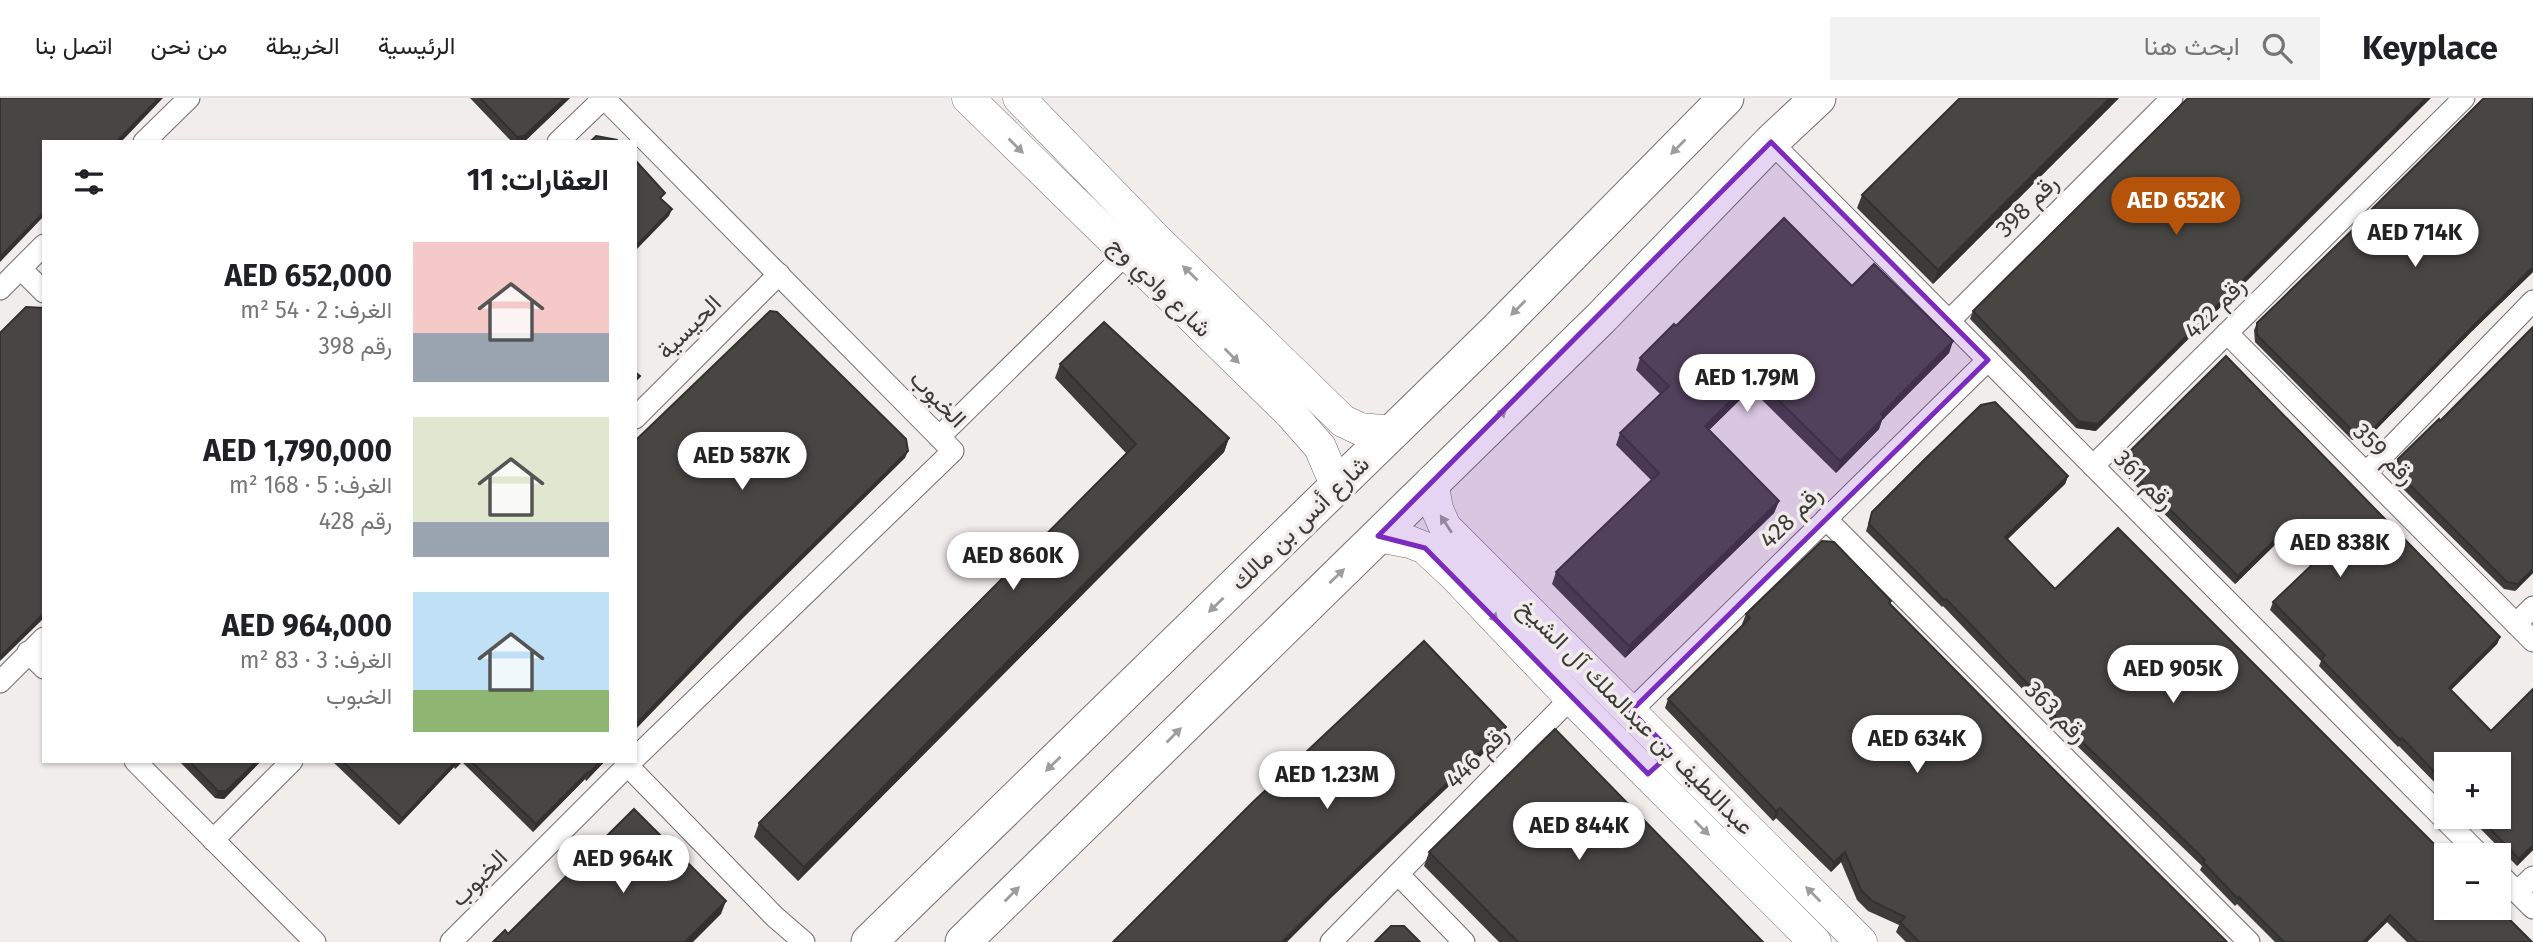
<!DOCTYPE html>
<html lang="ar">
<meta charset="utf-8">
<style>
body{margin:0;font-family:"Fira Sans",Vazirmatn,sans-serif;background:#f2f2f2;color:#202124;direction:rtl;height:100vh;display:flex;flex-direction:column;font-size:26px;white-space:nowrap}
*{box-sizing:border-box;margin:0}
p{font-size:23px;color:#757577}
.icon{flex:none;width:38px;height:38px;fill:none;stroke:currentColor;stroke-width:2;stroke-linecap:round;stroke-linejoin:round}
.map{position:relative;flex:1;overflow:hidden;direction:ltr}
.panel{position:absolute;left:42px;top:42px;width:595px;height:623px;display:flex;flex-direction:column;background:#fff;border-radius:0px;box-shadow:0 2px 5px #0004;direction:rtl}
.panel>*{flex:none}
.tools{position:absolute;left:2434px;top:654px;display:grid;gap:14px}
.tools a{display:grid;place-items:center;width:77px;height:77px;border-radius:0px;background:#fff;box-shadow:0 2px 5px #0004;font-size:35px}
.price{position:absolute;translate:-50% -60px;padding:0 16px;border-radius:24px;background:#fff;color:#222;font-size:23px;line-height:46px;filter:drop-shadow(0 2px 4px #0008)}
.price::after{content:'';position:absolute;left:50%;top:42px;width:21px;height:16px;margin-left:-10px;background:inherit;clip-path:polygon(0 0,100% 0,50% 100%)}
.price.selected{background:#b45309;color:#fff}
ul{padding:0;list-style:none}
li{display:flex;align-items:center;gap:21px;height:175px;padding:0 28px}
li span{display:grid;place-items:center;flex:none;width:196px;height:140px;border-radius:0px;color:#555}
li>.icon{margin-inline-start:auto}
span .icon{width:84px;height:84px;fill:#fffc;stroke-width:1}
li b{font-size:30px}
h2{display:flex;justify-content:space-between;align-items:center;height:84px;padding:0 28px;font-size:30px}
header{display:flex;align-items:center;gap:42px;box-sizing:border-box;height:98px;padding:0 35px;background:#fff;border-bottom:2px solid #e0e0e0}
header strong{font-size:33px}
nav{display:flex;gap:38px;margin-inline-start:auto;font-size:24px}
.search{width:490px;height:63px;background:#f2f2f2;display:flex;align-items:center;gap:18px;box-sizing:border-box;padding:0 24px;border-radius:0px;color:#757577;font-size:26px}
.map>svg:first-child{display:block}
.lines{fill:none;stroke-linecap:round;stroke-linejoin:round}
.street-casing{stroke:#726f6d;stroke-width:23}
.secondary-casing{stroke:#726f6d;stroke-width:33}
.primary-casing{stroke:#726f6d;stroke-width:37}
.street{stroke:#fff;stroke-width:21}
.secondary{stroke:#fff;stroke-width:32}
.primary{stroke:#fff;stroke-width:35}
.wall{fill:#3e3c3a}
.shaded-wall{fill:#32312f}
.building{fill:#484643;stroke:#32312f;stroke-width:2}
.oneway{fill:#9e9d9c}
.marked{fill:#7b2cbf;fill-opacity:0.2;stroke:#7b2cbf;stroke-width:5;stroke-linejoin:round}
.labels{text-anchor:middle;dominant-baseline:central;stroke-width:7;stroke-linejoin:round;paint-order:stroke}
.street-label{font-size:24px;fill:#3c3b3a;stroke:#f1edea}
</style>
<header>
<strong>Keyplace</strong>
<div class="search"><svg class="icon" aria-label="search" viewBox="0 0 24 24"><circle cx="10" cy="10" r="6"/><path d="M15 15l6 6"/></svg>ابحث هنا</div>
<nav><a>الرئيسية</a><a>الخريطة</a><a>من نحن</a><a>اتصل بنا</a></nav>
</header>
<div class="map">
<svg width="2533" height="844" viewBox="0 0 2533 844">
<rect width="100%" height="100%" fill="#f1edea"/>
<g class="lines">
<defs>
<g id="street">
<polyline points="144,44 189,0"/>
<polyline points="558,44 604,0 953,353 635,660"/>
<polyline points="1771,44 2481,758"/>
<polyline points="21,171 44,194"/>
<polyline points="0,191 44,147"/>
<polyline points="1949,223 2172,0"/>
<polyline points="2227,235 2533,543"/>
<polyline points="635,320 779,176"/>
<polyline points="939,339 1126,156"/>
<polyline points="2093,368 2464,0"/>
<polyline points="2366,375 2533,203"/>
<polyline points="1826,421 2249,844"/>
<polyline points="2516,526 2533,509"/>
<polyline points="28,554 44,570"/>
<polyline points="0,584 44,540"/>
<polyline points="1631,613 1988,262"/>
<polyline points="135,663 315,844"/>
<polyline points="628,668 775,819 804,844"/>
<polyline points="213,742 292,663"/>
<polyline points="1398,776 1464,844"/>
<polyline points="2499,776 2533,810"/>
<polyline points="2517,794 2533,779"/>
<polyline points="451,844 632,663"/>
<polyline points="1331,844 1571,600"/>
</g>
<g id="secondary">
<polyline points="968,0 1291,316 1320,349 1337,389"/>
<polyline points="1019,0 1156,141 1343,323 1360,331 1392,334"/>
<polyline points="1432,383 1437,411 1445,429 1861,844"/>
<polyline points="1378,438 1410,444 1425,450 1454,477 1571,600 1815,844"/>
</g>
<g id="primary">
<polyline points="869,844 1496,233 1726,0"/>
<polyline points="963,844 1601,220 1771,44 1818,0"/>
</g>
</defs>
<use href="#street" class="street-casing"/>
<use href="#secondary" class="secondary-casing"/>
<use href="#primary" class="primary-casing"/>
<use href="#street" class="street"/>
<use href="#secondary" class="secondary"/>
<use href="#primary" class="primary"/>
</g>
<g class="wall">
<polygon points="470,0 570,0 524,44 512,44"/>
<polygon points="2119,0 1933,186 1857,110 1862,97"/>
<polygon points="2533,0 2533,174 2471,234 2366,342 2352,342 2255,244 2254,232 2257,225 2370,115 2372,111"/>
<polygon points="1852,188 1953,243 1949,255 1882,322 1879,331 1836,375 1751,291 1709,332 1779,403 1774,415 1625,560 1552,486 1556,474 1651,382 1616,347 1620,335 1660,296 1636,272 1640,260 1676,228"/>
<polygon points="1973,213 2096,333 2076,330 1970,221"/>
<polygon points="2533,229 2533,475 2515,493 2504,491 2395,383 2395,369 2398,361 2440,323"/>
<polygon points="2226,258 2500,539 2497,546 2451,592 2533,752 2517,768 2469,719 2499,719 2446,667 2446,696 2399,648 2398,649 2357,607 2319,568 2321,563 2270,512 2273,504 2312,467 2284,438 2235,486 2118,370 2120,363"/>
<polygon points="1060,266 1229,340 1224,354 798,783 754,739 759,725 1126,355 1055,280"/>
<polygon points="2068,378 2065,386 2007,442 2055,491 2532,844 2407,844 2387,824 2367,844 2275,844 2237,806 2235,808 2200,772 2202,768 2049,621 2049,619 1943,508 1942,509 1866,433 1872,414"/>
<polygon points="1891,503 1890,506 2024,642 2227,844 1906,844 1896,834 1899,827 1868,813 1857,802 1841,764 1831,774 1776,720 1773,723 1665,610 1668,601 1743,527 1742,526 1746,516"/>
<polygon points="179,663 261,663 224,701 215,700"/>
<polygon points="332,663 605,663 586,683 585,681 533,734 462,664 455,671 454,669 399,727"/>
<polygon points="1429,754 1763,844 1499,844 1424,768"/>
</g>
<g class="shaded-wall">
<polygon points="159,0 163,0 121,44 116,44"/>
<polygon points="565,0 570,0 524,44 515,44 517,39"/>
<polygon points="2110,0 2119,0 1933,186 1938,172"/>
<polygon points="2426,0 2431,0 2096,333 2076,330 2078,323"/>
<polygon points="672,111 669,118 635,153 635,149"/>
<polygon points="44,114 44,118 0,164 0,159"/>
<polygon points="2533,169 2533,174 2471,234 2366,342 2352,342 2355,335 2474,227"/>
<polygon points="1953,243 1949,255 1882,322 1879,331 1836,375 1840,363 1881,316"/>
<polygon points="1755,279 1751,291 1701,340 1705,328"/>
<polygon points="1229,340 1224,354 798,783 804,769"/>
<polygon points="908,353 905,360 743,520 635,632 635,627 745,513"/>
<polygon points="2068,378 2065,386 2002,446 2005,439"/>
<polygon points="1779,403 1774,415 1625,560 1629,548"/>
<polygon points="2286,431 2284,438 2235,486 2238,478"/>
<polygon points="2533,471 2533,475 2515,493 2518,486"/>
<polygon points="44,515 44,520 0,563 0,559"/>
<polygon points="2500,539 2497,546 2446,597 2449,590"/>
<polygon points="1506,629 1503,637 1331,800 1287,844 1282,844 1334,793"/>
<polygon points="257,663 261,663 224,701 215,700 218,693"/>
<polygon points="456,663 454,669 399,727 402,720"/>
<polygon points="458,663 462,663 455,671"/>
<polygon points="601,663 605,663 586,683 589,675"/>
<polygon points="588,674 585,681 533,734 536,726"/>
<polygon points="1780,710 1776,720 1773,723 1776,713"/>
<polygon points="2533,747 2533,752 2517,768 2519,761"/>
<polygon points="1845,754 1841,764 1831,774 1834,764"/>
<polygon points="726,803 721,816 693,844 685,844"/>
<polygon points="2390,817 2387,824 2367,844 2363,844"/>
</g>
<g class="building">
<polygon points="0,0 159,0 116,44 44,44 44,114 0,159"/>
<polygon points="480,0 565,0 524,38 517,39"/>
<polygon points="1960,0 2110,0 1938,172 1862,97"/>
<polygon points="2188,0 2426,0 2098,326 2078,323 1973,213"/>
<polygon points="2484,0 2533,0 2533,169 2474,227 2369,335 2355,335 2257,237 2257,225 2373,112 2372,111"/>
<polygon points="596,38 617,42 618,44 590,44"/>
<polygon points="635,62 665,95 660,100 672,111 635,149"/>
<polygon points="1784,120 1852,188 1874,166 1953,243 1881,316 1884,319 1840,363 1755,279 1705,328 1779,403 1629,548 1556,474 1659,375 1620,335 1669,288 1640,260 1674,226 1676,228"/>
<polygon points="26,209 44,210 44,515 0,559 0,235"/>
<polygon points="770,213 777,214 906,341 908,353 745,513 635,627 635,343"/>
<polygon points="1104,224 1229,340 804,769 759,725 1136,346 1060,266"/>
<polygon points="2533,229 2533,471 2518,486 2507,484 2398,375 2398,361 2439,321 2440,323"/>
<polygon points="2226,258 2500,539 2449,590 2491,633 2533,591 2533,747 2519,761 2479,719 2499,719 2499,667 2446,667 2446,686 2402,640 2400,642 2321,561 2325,557 2273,504 2317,462 2286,431 2238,478 2120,363"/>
<polygon points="635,274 640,278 635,283"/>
<polygon points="1995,304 2068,378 2005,439 2055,491 2118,430 2446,758 2446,810 2498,810 2532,844 2417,844 2390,817 2363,844 2284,844 2239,799 2238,801 2203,764 2205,762 2051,614 2053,612 1946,501 1944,502 1869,426 1872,414 1924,362 1981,307"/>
<polygon points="1822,443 1834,444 1891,503 1889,505 2024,642 2227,844 1919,844 1900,824 1905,819 1872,803 1861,792 1845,754 1834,764 1780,710 1776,713 1668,601 1750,520 1746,516"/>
<polygon points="1424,543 1506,629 1334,793 1282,844 1113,844 1252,705"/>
<polygon points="1555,631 1763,844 1518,844 1429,754"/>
<polygon points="189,663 257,663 226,693 218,693"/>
<polygon points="342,663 456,663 402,720"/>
<polygon points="471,663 601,663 589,675 588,674 536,726"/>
<polygon points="634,711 726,803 685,844 493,844 505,832 508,836"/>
<polygon points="1391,828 1404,828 1420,844 1375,844"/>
</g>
<defs><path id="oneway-solid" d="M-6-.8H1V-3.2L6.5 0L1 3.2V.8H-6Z" transform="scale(1.75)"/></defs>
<g class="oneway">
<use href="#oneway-solid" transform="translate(1016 48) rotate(45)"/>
<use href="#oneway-solid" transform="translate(1678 49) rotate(135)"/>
<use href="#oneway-solid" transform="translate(1190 175) rotate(-136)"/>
<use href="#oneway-solid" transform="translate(1518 210) rotate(135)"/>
<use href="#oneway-solid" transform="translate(1232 258) rotate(45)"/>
<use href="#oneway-solid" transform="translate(1499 318) rotate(-44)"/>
<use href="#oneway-solid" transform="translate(1446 426) rotate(-123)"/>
<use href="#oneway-solid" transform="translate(1337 478) rotate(-44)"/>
<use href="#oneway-solid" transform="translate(1216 507) rotate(136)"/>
<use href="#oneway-solid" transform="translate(1491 516) rotate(46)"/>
<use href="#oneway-solid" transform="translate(1174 637) rotate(-45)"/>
<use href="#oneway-solid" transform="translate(1053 666) rotate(136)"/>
<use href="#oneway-solid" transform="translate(1702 730) rotate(45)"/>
<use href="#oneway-solid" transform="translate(1012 796) rotate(-45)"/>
<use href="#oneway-solid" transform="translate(1813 796) rotate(-135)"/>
</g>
<path class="marked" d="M 1771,44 L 1988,262 L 1631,613 L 1672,654 L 1648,676 L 1425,450 L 1378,438 Z"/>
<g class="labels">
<g class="street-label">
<text transform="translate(2027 108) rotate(-45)">رقم 398</text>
<text transform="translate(1160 189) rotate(44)">شارع وادي وج</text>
<text transform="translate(2215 210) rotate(-45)">رقم 422</text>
<text transform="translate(689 229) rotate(-45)">الحيسية</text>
<text transform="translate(938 301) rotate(46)">الخبوب</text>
<text transform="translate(2384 356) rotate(45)">رقم 359</text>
<text transform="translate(2144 382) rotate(45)">رقم 361</text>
<text transform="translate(1791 419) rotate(-45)">رقم 428</text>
<text transform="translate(1300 425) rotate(-44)">شارع أنس بن مالك</text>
<text transform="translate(2056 614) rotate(45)">رقم 363</text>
<text transform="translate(1636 619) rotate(45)">عبداللطيف بن عبدالملك آل الشيخ</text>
<text transform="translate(1477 659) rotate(-45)">رقم 446</text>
<text transform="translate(479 780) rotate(-45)">الخبوب</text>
</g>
</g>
</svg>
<div class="tools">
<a>+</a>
<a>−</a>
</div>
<b class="price selected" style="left:2176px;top:139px">AED 652K</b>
<b class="price" style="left:2415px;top:171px">AED 714K</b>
<b class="price" style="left:1747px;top:316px">AED 1.79M</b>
<b class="price" style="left:742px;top:394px">AED 587K</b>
<b class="price" style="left:2340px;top:481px">AED 838K</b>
<b class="price" style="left:1013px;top:494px">AED 860K</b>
<b class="price" style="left:2173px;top:607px">AED 905K</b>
<b class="price" style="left:1917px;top:677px">AED 634K</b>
<b class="price" style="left:1327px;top:713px">AED 1.23M</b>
<b class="price" style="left:1579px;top:764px">AED 844K</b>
<b class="price" style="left:623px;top:797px">AED 964K</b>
<section class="panel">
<h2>العقارات: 11<svg class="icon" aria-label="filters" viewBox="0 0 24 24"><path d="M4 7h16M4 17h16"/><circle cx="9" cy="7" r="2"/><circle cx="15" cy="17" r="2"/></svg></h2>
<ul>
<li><span style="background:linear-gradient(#f6c9c9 65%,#9aa5b1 0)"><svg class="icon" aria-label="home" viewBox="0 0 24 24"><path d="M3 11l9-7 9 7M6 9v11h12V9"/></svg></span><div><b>AED 652,000</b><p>الغرف: 2 · 54 m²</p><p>رقم 398</p></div></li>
<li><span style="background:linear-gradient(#dfe7d0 75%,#9aa5b1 0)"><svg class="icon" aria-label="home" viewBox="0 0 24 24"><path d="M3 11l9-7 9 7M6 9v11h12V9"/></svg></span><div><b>AED 1,790,000</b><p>الغرف: 5 · 168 m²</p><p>رقم 428</p></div></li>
<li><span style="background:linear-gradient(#bfe0f5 70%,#8fb573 0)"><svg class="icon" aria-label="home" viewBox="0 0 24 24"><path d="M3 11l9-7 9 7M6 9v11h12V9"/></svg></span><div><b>AED 964,000</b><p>الغرف: 3 · 83 m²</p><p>الخبوب</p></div></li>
</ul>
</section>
</div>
